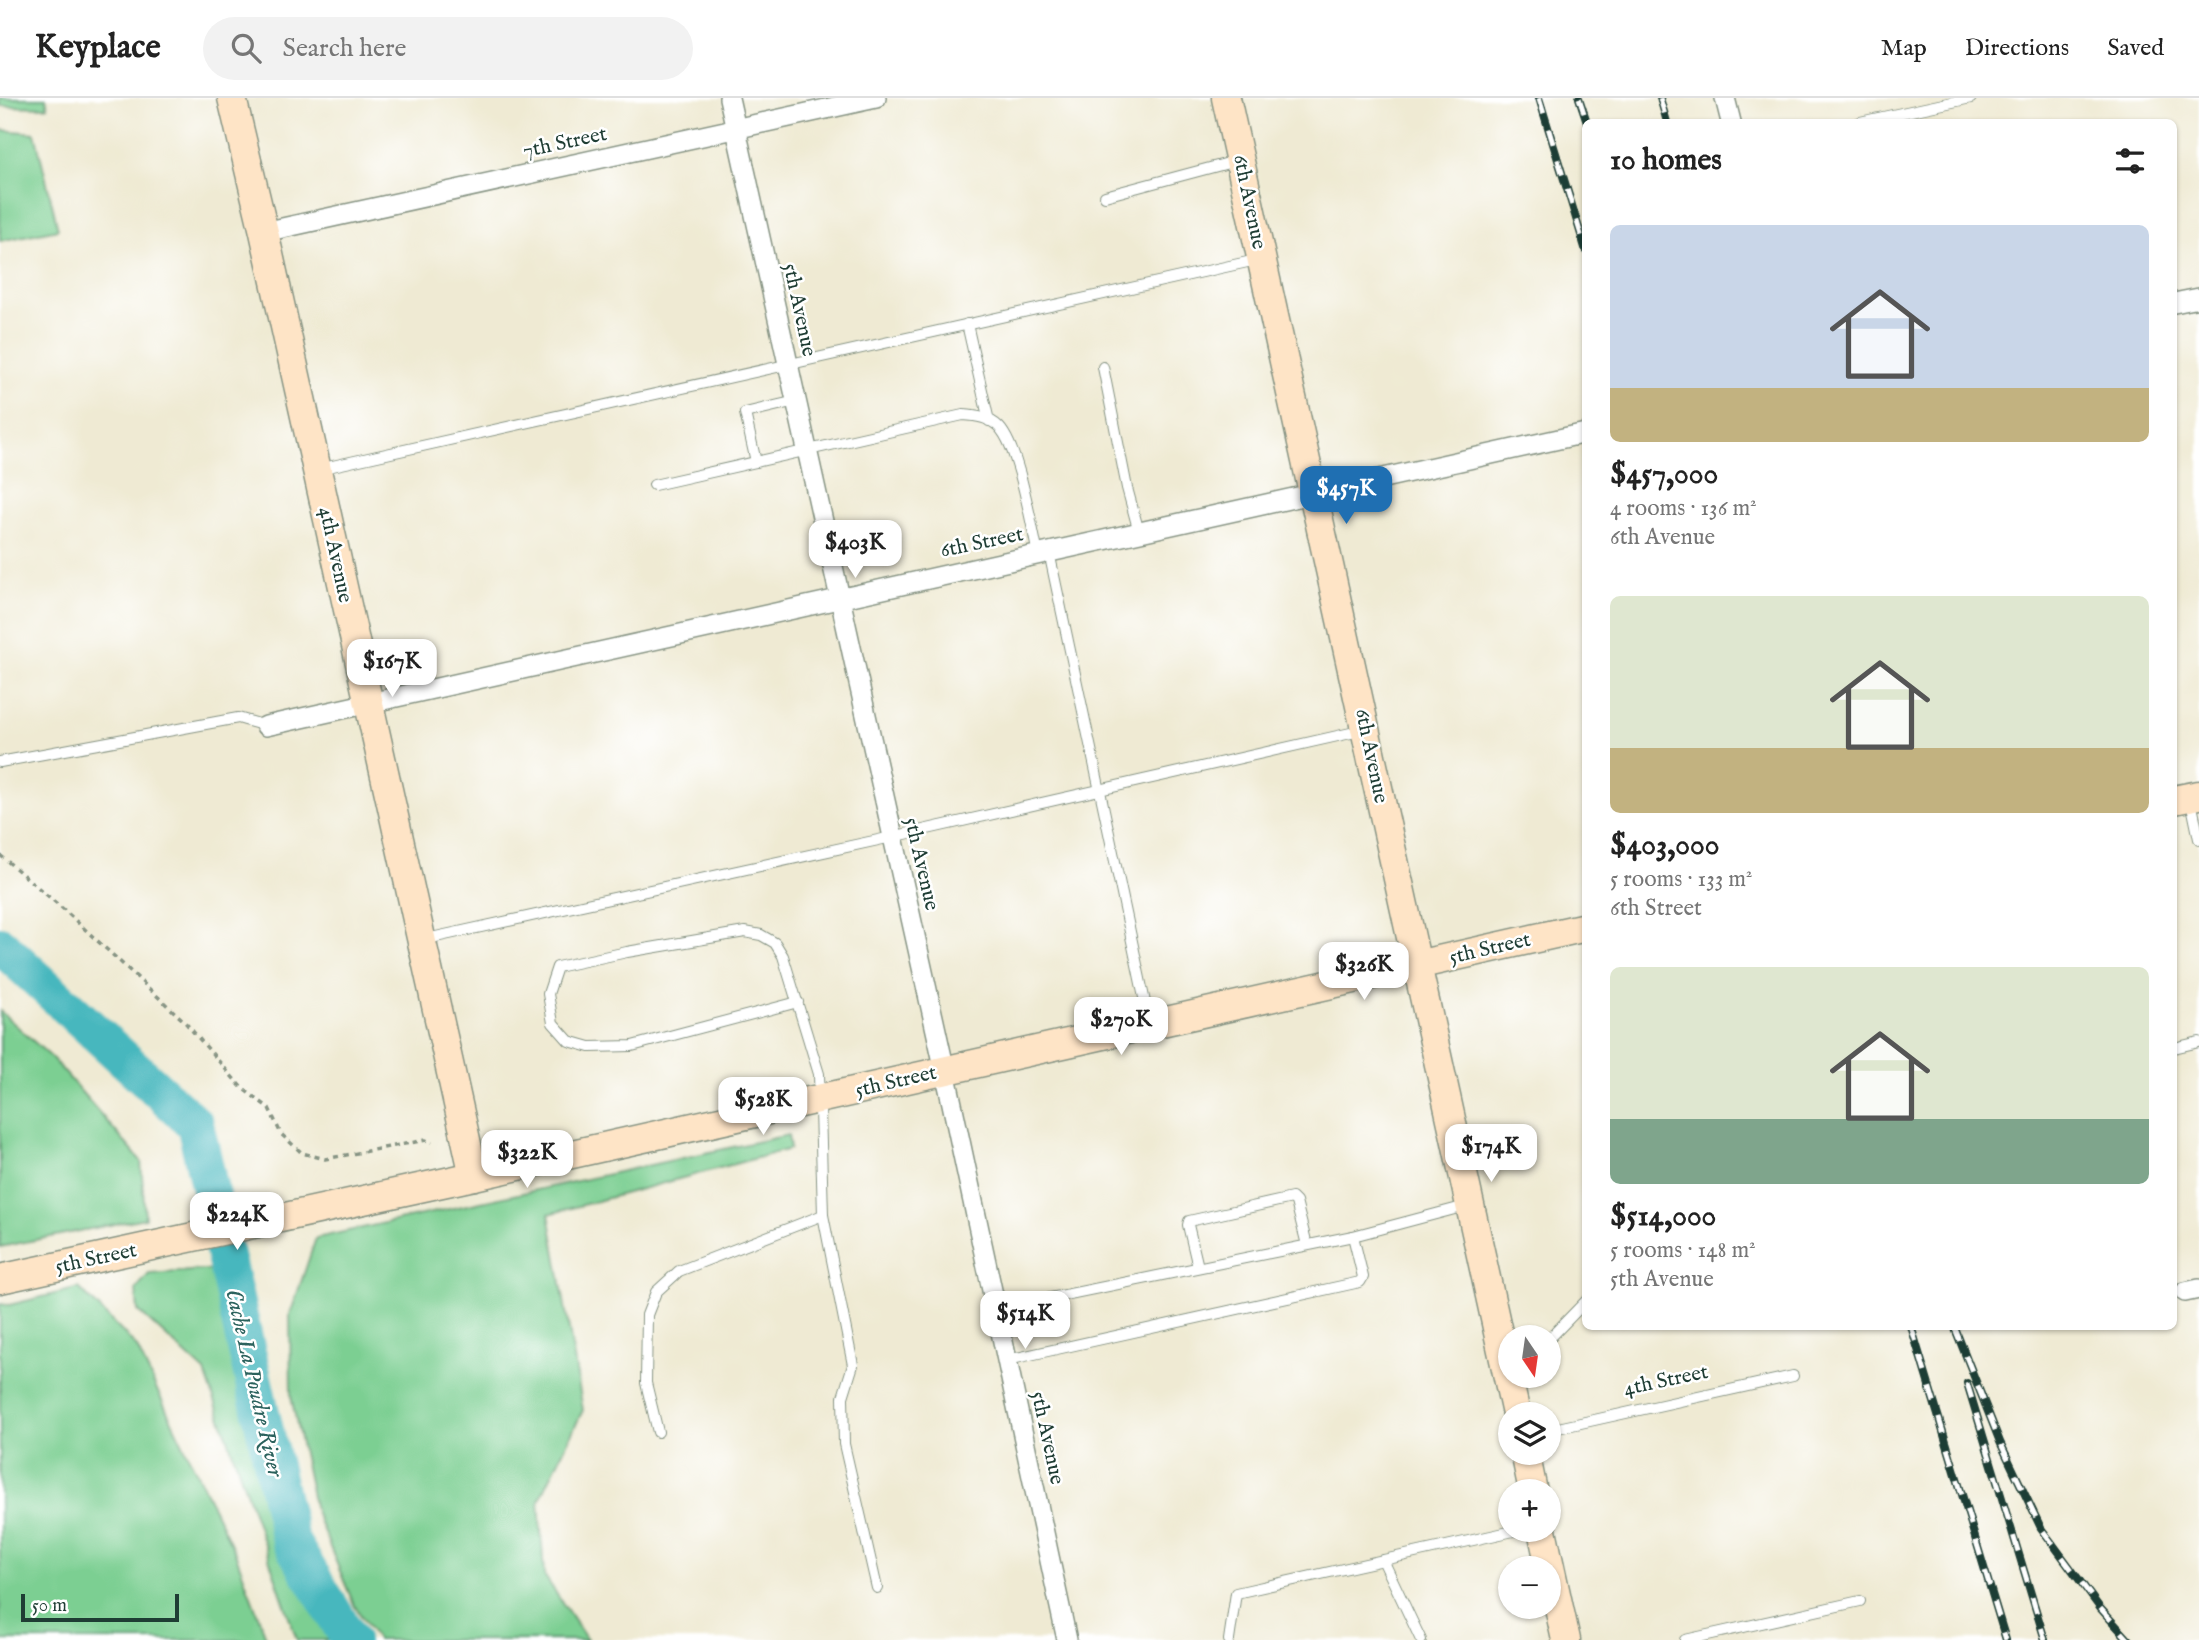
<!DOCTYPE html>
<meta charset="utf-8">
<style>
body{margin:0;font-family:"IM FELL English",serif;background:#f2f2f2;color:#222;height:100vh;display:flex;flex-direction:column;font-size:26px;white-space:nowrap}
*{box-sizing:border-box;margin:0}
p{font-size:23px;color:#767676}
.icon{flex:none;width:38px;height:38px;fill:none;stroke:currentColor;stroke-width:2;stroke-linecap:round;stroke-linejoin:round}
.map{position:relative;flex:1;overflow:hidden}
.drawer{position:absolute;left:1582px;top:21px;width:595px;height:1211px;display:flex;flex-direction:column;background:#fff;border-radius:10px;box-shadow:0 2px 5px #0004}
.drawer>*{flex:none}
.needle{width:46px;rotate:167deg}
.controls{position:absolute;left:1498px;top:1227px;display:grid;gap:14px}
.controls a{display:grid;place-items:center;width:63px;height:63px;border-radius:50%;background:#fff;box-shadow:0 2px 5px #0004;font-size:35px}
.scale{position:absolute;left:21px;bottom:18px;width:158px;box-sizing:border-box;padding-left:7px;border:4px solid #1f3d34;border-top:0;font-size:19px;line-height:24px;white-space:nowrap;color:#1f3d34;-webkit-text-stroke:5px #fff;paint-order:stroke}
.price{position:absolute;translate:-50% -60px;padding:0 16px;border-radius:14px;background:#fff;color:#222;font-size:23px;line-height:46px;filter:drop-shadow(0 2px 4px #0008)}
.price::after{content:'';position:absolute;left:50%;top:42px;width:21px;height:16px;margin-left:-10px;background:inherit;clip-path:polygon(0 0,100% 0,50% 100%)}
.price.current{background:#1f6fb2;color:#fff}
ul{padding:0;list-style:none}
li{display:grid;align-content:center;gap:14px;height:371px;padding:0 28px}
li span{display:grid;place-items:center;height:217px;border-radius:10px;color:#555}
li>.icon{margin-inline-start:auto}
span .icon{width:126px;height:126px;fill:#fffc;stroke-width:1}
li b{font-size:30px}
h2{display:flex;justify-content:space-between;align-items:center;height:84px;padding:0 28px;font-size:30px}
header{display:flex;align-items:center;gap:42px;box-sizing:border-box;height:98px;padding:0 35px;background:#fff;border-bottom:2px solid #e0e0e0}
header strong{font-size:33px}
nav{display:flex;gap:38px;margin-inline-start:auto;font-size:24px}
.search{width:490px;height:63px;background:#f2f2f2;display:flex;align-items:center;gap:18px;box-sizing:border-box;padding:0 24px;border-radius:38px;color:#767676;font-size:26px}
.map>svg:first-child{display:block}
.green{fill:#7ccf92;stroke:#4e8663;stroke-width:2}
.lines{fill:none;stroke-linecap:round;stroke-linejoin:round}
.river{stroke:#47b7be;stroke-width:38}
.lane-casing{stroke:#879484;stroke-width:12}
.street-casing{stroke:#879484;stroke-width:22}
.secondary-casing{stroke:#879484;stroke-width:31}
.path{stroke:#879484;stroke-width:3.5;stroke-dasharray:5 5;stroke-linecap:butt}
.lane{stroke:#fff;stroke-width:10}
.street{stroke:#fff;stroke-width:19}
.secondary{stroke:#fee4c6;stroke-width:28}
.rail-casing{stroke:#1f3d34;stroke-width:8}
.rail{stroke:#fff;stroke-width:5;stroke-dasharray:16;stroke-linecap:butt}
.labels{text-anchor:middle;dominant-baseline:central;stroke-width:5;stroke-linejoin:round;paint-order:stroke}
.street-label{font-size:21px;fill:#1f3d34;stroke:#fff}
.water-label{font-size:23px;font-style:italic;fill:#2b625d;stroke:#fff}
</style>
<header>
<strong>Keyplace</strong>
<div class="search"><svg class="icon" aria-label="search" viewBox="0 0 24 24"><circle cx="10" cy="10" r="6"/><path d="M15 15l6 6"/></svg>Search here</div>
<nav><a>Map</a><a>Directions</a><a>Saved</a></nav>
</header>
<div class="map">
<svg width="2199" height="1542" viewBox="0 0 2199 1542">
<rect width="100%" height="100%" fill="#fff"/>
<filter id="ink" filterUnits="userSpaceOnUse"><feTurbulence type="fractalNoise" baseFrequency=".0143" numOctaves="2"/><feDisplacementMap in="SourceGraphic" scale="14" xChannelSelector="R" yChannelSelector="G"/><feConvolveMatrix kernelMatrix="1 2 1 2 8 2 1 2 1" color-interpolation-filters="sRGB"/></filter>
<filter id="wash" filterUnits="userSpaceOnUse"><feTurbulence type="fractalNoise" baseFrequency=".00686" numOctaves="4" result="noise"/><feDisplacementMap in="SourceGraphic" scale="28" xChannelSelector="R" yChannelSelector="G"/><feGaussianBlur stdDeviation="1.57" result="paint"/><feColorMatrix in="noise" values="0 0 0 0 0 0 0 0 0 0 0 0 0 0 0 0 0 1.4 0 .05"/><feComposite in="paint" operator="in"/></filter>
<g filter="url(#wash)">
<rect width="100%" height="100%" fill="#efead3"/>
<g class="green">
<polygon points="0,0 46,0 48,9 0,8"/>
<polygon points="0,32 35,35 58,131 0,143"/>
<polygon points="0,913 52,960 141,1063 145,1120 0,1149"/>
<polygon points="788,1037 790,1051 549,1116 583,1312 539,1403 544,1477 587,1542 377,1542 354,1507 315,1413 291,1298 290,1217 316,1140"/>
<polygon points="218,1171 237,1271 291,1465 334,1542 297,1542 205,1274 138,1213 136,1191 149,1176"/>
<polygon points="79,1190 136,1248 236,1457 267,1542 0,1542 0,1206 9,1207"/>
</g>
<g class="lines">
<polyline class="river" points="0,847 195,1026 290,1442 350,1542"/>
</g>
</g>
<g filter="url(#ink)">
<g class="lines">
<defs>
<g id="lane">
<polyline points="1860,24 1971,0"/>
<polyline points="1105,98 1236,63"/>
<polyline points="967,226 989,323"/>
<polyline points="1103,269 1127,390 1139,434"/>
<polyline points="756,364 745,315 796,303"/>
<polyline points="319,371 1261,161"/>
<path d="M 654,387 L 963,317 C 976,318 989,319 999,329 C 1019,350 1031,426 1038,456"/>
<polyline points="1049,454 1149,923"/>
<polyline points="0,664 238,620 266,628"/>
<polyline points="2191,703 2199,741"/>
<polyline points="422,842 892,739 1364,632"/>
<polyline points="798,904 632,948 590,949 569,943 553,925 548,896 557,869 627,854 745,834 761,837 775,845 783,858 819,976 823,1117 853,1267 843,1299 844,1346 877,1490"/>
<polyline points="2174,950 2199,944"/>
<polyline points="1198,1169 1188,1127 1189,1123 1292,1100 1296,1104 1307,1147"/>
<polyline points="996,1211 1353,1138 1466,1108"/>
<polyline points="1549,1241 1586,1203"/>
<polyline points="1007,1262 1360,1184 1363,1179 1353,1138"/>
<polyline points="1549,1332 1793,1278"/>
<polyline points="658,1334 646,1285 647,1217 656,1194 679,1173 823,1117"/>
<polyline points="1383,1462 1421,1542"/>
<polyline points="1229,1542 1236,1495 1518,1432"/>
<polyline points="1685,1542 1860,1503"/>
</g>
<g id="street">
<polyline points="729,0 945,973 1067,1542"/>
<polyline points="1725,0 1731,24"/>
<polyline points="264,134 876,0"/>
<polyline points="2174,205 2199,200"/>
<polyline points="266,628 1586,335"/>
<polyline points="2185,1194 2199,1191"/>
</g>
<g id="secondary">
<polyline points="232,0 264,134 474,1078"/>
<polyline points="1226,0 1516,1316"/>
<polyline points="2174,702 2199,697"/>
<polyline points="0,1181 474,1078 1586,829"/>
<polyline points="1525,1354 1533,1393"/>
<polyline points="1542,1432 1566,1542"/>
</g>
</defs>
<use href="#lane" class="lane-casing"/>
<use href="#street" class="street-casing"/>
<use href="#secondary" class="secondary-casing"/>
<polyline class="path" points="0,757 62,810 183,922 242,990 269,1010 281,1036 302,1055 325,1061 426,1042 432,1045"/>
<use href="#lane" class="lane"/>
<use href="#street" class="street"/>
<use href="#secondary" class="secondary"/>
<defs>
<g id="rail">
<polyline points="1539,0 1586,153"/>
<polyline points="1579,0 1587,24"/>
<polyline points="1660,0 1667,24"/>
<polyline points="1911,1228 2006,1542"/>
<polyline points="1954,1228 2000,1344 2041,1430 2100,1510 2129,1542"/>
<polyline points="1967,1285 2045,1542"/>
</g>
</defs>
<use href="#rail" class="rail-casing"/>
<use href="#rail" class="rail"/>
</g>
</g>
<g class="labels">
<g class="street-label">
<text transform="translate(565 45) rotate(-12)">7th Street</text>
<text transform="translate(1249 104) rotate(78)">6th Avenue</text>
<text transform="translate(799 212) rotate(78)">5th Avenue</text>
<text transform="translate(982 445) rotate(-12)">6th Street</text>
<text transform="translate(335 457) rotate(78)">4th Avenue</text>
<text transform="translate(1371 658) rotate(78)">6th Avenue</text>
<text transform="translate(921 766) rotate(77)">5th Avenue</text>
<text transform="translate(1490 851) rotate(-13)">5th Street</text>
<text transform="translate(896 984) rotate(-13)">5th Street</text>
<text transform="translate(96 1161) rotate(-12)">5th Street</text>
<text transform="translate(1666 1283) rotate(-12)">4th Street</text>
<text transform="translate(1047 1340) rotate(78)">5th Avenue</text>
</g>
<g class="water-label">
<text transform="translate(254 1285) rotate(77)">Cache La Poudre River</text>
</g>
</g>
</svg>
<div class="controls">
<a><svg class="needle" viewBox="-14 -14 28 28"><path d="M0-13l5 13h-10z" fill="#e53935"/><path d="M0 13l5-13h-10z" fill="#767676"/></svg></a>
<a><svg class="icon" aria-label="layers" viewBox="0 0 24 24"><path d="M12 4l9 5-9 5-9-5zM3 14l9 5 9-5"/></svg></a>
<a>+</a>
<a>−</a>
</div>
<div class="scale">50 m</div>
<b class="price current" style="left:1346px;top:428px">$457K</b>
<b class="price" style="left:855px;top:482px">$403K</b>
<b class="price" style="left:392px;top:601px">$167K</b>
<b class="price" style="left:1364px;top:904px">$326K</b>
<b class="price" style="left:1121px;top:959px">$270K</b>
<b class="price" style="left:763px;top:1039px">$528K</b>
<b class="price" style="left:1491px;top:1086px">$174K</b>
<b class="price" style="left:527px;top:1092px">$322K</b>
<b class="price" style="left:237px;top:1154px">$224K</b>
<b class="price" style="left:1025px;top:1253px">$514K</b>
<section class="drawer">
<h2>10 homes<svg class="icon" aria-label="filters" viewBox="0 0 24 24"><path d="M4 7h16M4 17h16"/><circle cx="9" cy="7" r="2"/><circle cx="15" cy="17" r="2"/></svg></h2>
<ul>
<li><span style="background:linear-gradient(#c9d6e8 75%,#c2b280 0)"><svg class="icon" aria-label="home" viewBox="0 0 24 24"><path d="M3 11l9-7 9 7M6 9v11h12V9"/></svg></span><div><b>$457,000</b><p>4 rooms · 136 m²</p><p>6th Avenue</p></div></li>
<li><span style="background:linear-gradient(#dfe7d0 70%,#c2b280 0)"><svg class="icon" aria-label="home" viewBox="0 0 24 24"><path d="M3 11l9-7 9 7M6 9v11h12V9"/></svg></span><div><b>$403,000</b><p>5 rooms · 133 m²</p><p>6th Street</p></div></li>
<li><span style="background:linear-gradient(#dfe7d0 70%,#7fa58c 0)"><svg class="icon" aria-label="home" viewBox="0 0 24 24"><path d="M3 11l9-7 9 7M6 9v11h12V9"/></svg></span><div><b>$514,000</b><p>5 rooms · 148 m²</p><p>5th Avenue</p></div></li>
</ul>
</section>
</div>
